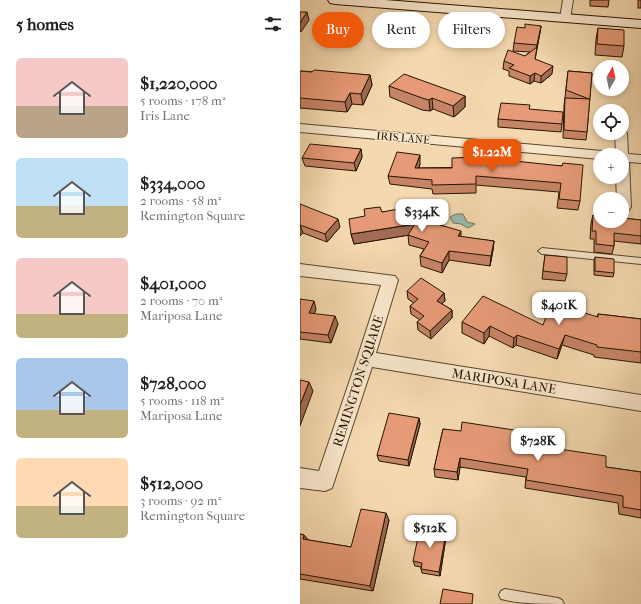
<!DOCTYPE html>
<meta charset="utf-8">
<style>
body{margin:0;font-family:"IM FELL French Canon",serif;background:#f2f2f2;color:#202124;height:100vh;display:flex;flex-direction:column;font-size:15px;white-space:nowrap}
*{box-sizing:border-box;margin:0}
p{font-size:13px;color:#757577}
.icon{flex:none;width:22px;height:22px;fill:none;stroke:currentColor;stroke-width:2;stroke-linecap:round;stroke-linejoin:round}
.map{position:relative;flex:1;overflow:hidden}
.side{display:flex;flex-direction:column;background:#fff;width:300px}
.side>*{flex:none}
.banner{position:absolute;left:12px;top:12px;width:269px;height:36px;display:flex;gap:8px}
.needle{width:26px;rotate:9deg}
.controls{position:absolute;left:293px;top:60px;display:grid;gap:8px}
.controls a{display:grid;place-items:center;width:36px;height:36px;border-radius:50%;background:#fff;box-shadow:0 2px 6px #0003;font-size:20px}
.price{position:absolute;translate:-50% -34px;padding:0 9px;border-radius:8px;background:#fff;color:#222;font-size:13px;line-height:26px;filter:drop-shadow(0 1px 2px #0008)}
.price::after{content:'';position:absolute;left:50%;top:24px;width:12px;height:9px;margin-left:-6px;background:inherit;clip-path:polygon(0 0,100% 0,50% 100%)}
.price.on{background:#ea580c;color:#fff}
ul{padding:0;list-style:none}
li{display:flex;align-items:center;gap:12px;height:100px;padding:0 16px}
li span{display:grid;place-items:center;flex:none;width:112px;height:80px;border-radius:6px;color:#555}
li>.icon{margin-inline-start:auto}
span .icon{width:48px;height:48px;fill:#fffc;stroke-width:1}
li b{font-size:17px}
h2{display:flex;justify-content:space-between;align-items:center;height:48px;padding:0 16px;font-size:17px}
.chip{padding:0 14px;border-radius:18px;background:#fff;box-shadow:0 2px 6px #0003;font-size:14px;line-height:36px}
.chip.on{background:#ea580c;color:#fff}
main{display:flex;flex:1;min-height:0}
.map>svg:first-child{display:block}
.water{fill:#9cbaab;stroke:#6c7867}
.lines{fill:none;stroke-linecap:round;stroke-linejoin:round}
.lane-casing{stroke:#59462c;stroke-width:2}
.street-casing{stroke:#59462c;stroke-width:2}
.secondary-casing{stroke:#251500;stroke-width:2}
.lane{fill:#f8e6cb;fill-rule:evenodd}
.street{fill:#f8e6cb;fill-rule:evenodd}
.secondary{fill:#f8e6cb;fill-rule:evenodd}
.wall{fill:#c68466;stroke:#251500}
.shaded-wall{fill:#a16c53;stroke:#251500}
.building{fill:#e69a77;stroke:#251500}
.labels{text-anchor:middle;dominant-baseline:central;stroke-width:3;stroke-linejoin:round;paint-order:stroke}
.far-street-label{font-size:11px;fill:#251500;stroke:#f8e6cb}
.street-label{font-size:13px;fill:#251500;stroke:#f8e6cb}
</style>
<main>
<section class="side">
<h2>5 homes<svg class="icon" aria-label="filters" viewBox="0 0 24 24"><path d="M4 7h16M4 17h16"/><circle cx="9" cy="7" r="2"/><circle cx="15" cy="17" r="2"/></svg></h2>
<ul>
<li><span style="background:linear-gradient(#f6c9c9 60%,#b9a48a 0)"><svg class="icon" aria-label="home" viewBox="0 0 24 24"><path d="M3 11l9-7 9 7M6 9v11h12V9"/></svg></span><div><b>$1,220,000</b><p>5 rooms · 178 m²</p><p>Iris Lane</p></div></li>
<li><span style="background:linear-gradient(#bfe0f5 60%,#c2b280 0)"><svg class="icon" aria-label="home" viewBox="0 0 24 24"><path d="M3 11l9-7 9 7M6 9v11h12V9"/></svg></span><div><b>$334,000</b><p>2 rooms · 58 m²</p><p>Remington Square</p></div></li>
<li><span style="background:linear-gradient(#f6c9c9 70%,#c2b280 0)"><svg class="icon" aria-label="home" viewBox="0 0 24 24"><path d="M3 11l9-7 9 7M6 9v11h12V9"/></svg></span><div><b>$401,000</b><p>2 rooms · 70 m²</p><p>Mariposa Lane</p></div></li>
<li><span style="background:linear-gradient(#a9c7e8 65%,#c2b280 0)"><svg class="icon" aria-label="home" viewBox="0 0 24 24"><path d="M3 11l9-7 9 7M6 9v11h12V9"/></svg></span><div><b>$728,000</b><p>5 rooms · 118 m²</p><p>Mariposa Lane</p></div></li>
<li><span style="background:linear-gradient(#ffd9b3 60%,#c2b280 0)"><svg class="icon" aria-label="home" viewBox="0 0 24 24"><path d="M3 11l9-7 9 7M6 9v11h12V9"/></svg></span><div><b>$512,000</b><p>3 rooms · 92 m²</p><p>Remington Square</p></div></li>
</ul>
</section>
<div class="map">
<svg width="341" height="604" viewBox="0 0 341 604">
<rect width="100%" height="100%" fill="#f4d8af"/>
<filter id="stains"><feTurbulence type="fractalNoise" baseFrequency=".005" numOctaves="4"/><feColorMatrix values="0 0 0 0 .2 0 0 0 0 .09 0 0 0 0 .02 0 0 0 .5 -.17"/></filter>
<radialGradient id="worn" r=".72"><stop offset=".6" stop-color="#630" stop-opacity="0"/><stop offset="1" stop-color="#630" stop-opacity=".3"/></radialGradient>
<polygon class="water" points="156,214 163,214 167,222 175,224 168,228 161,224 153,223 150,217"/>
<g class="lines">
<defs>
<g id="lane">
<polygon points="242,248 341,258 341,264 242,254 238,251"/>
<path d="M 205,589 L 258,598 L 262,600 L 264,604 C 243,604 220,604 201,599 L 199,595 L 201,591 Z"/>
</g>
<g id="street">
<polygon points="263,0 273,0 270,19 265,22 260,19"/>
<polygon points="0,124 302,151 307,152 308,155 300,155 300,159 0,132"/>
<polygon points="322,129 327,133 328,154 341,155 341,163 329,162 331,207 329,210 322,211 322,199 317,199 316,177 322,177 322,155 316,155 315,133 322,133"/>
<polygon points="0,264 95,276 98,280 76,353 341,395 341,411 72,367 32,488 25,491 0,488 0,468 19,471 57,359 81,285 0,276"/>
</g>
<polygon id="secondary" points="28,0 85,0 341,20 341,28 35,4 30,3"/>
</defs>
<use href="#lane" class="lane-casing"/>
<use href="#street" class="street-casing"/>
<use href="#secondary" class="secondary-casing"/>
<use href="#lane" class="lane"/>
<use href="#street" class="street"/>
<use href="#secondary" class="secondary"/>
</g>
<g class="wall">
<polygon points="290,0 309,0 308,7 290,6"/>
<rect x="338" y="0" width="3" height="8"/>
<polygon points="241,26 235,60 252,74 241,83 234,81 230,84 209,76 209,71 203,69 204,61 225,56 230,52 213,51 214,43 225,28"/>
<polygon points="298,28 324,46 322,57 295,55 296,39"/>
<polygon points="0,71 70,75 72,85 63,105 52,104 47,112 0,108"/>
<polygon points="268,71 292,73 287,132 286,140 263,138 264,106"/>
<polygon points="89,86 165,96 165,107 154,117 133,109 130,111 122,110 90,97"/>
<polygon points="229,109 262,124 261,132 198,127 198,119"/>
<polygon points="61,149 62,157 56,171 5,166 2,158"/>
<polygon points="120,164 119,168 262,166 280,201 278,210 257,208 259,192 176,185 176,193 133,194 132,189 90,184 88,176"/>
<polygon points="0,204 40,227 27,242 3,233 0,236"/>
<polygon points="82,212 104,212 142,222 142,225 161,237 194,241 193,250 190,266 149,260 142,273 121,266 120,256 124,249 109,245 108,235 54,244 51,234 65,216"/>
<polygon points="293,215 341,220 341,244 314,241 314,246 312,254 294,252 294,239 290,239 291,223"/>
<polygon points="245,255 267,274 265,281 242,279"/>
<polygon points="295,257 314,273 313,277 294,275 294,261"/>
<polygon points="107,291 144,293 145,301 142,304 152,310 152,318 131,339 118,330 117,322 120,320 111,314 110,306 114,303 108,299"/>
<polygon points="0,299 16,309 14,314 38,324 31,343 0,339"/>
<polygon points="298,314 341,319 341,363 294,357 294,355 262,345 257,359 216,345 213,348 189,336 184,344 162,333 162,322 243,325 297,317"/>
<polygon points="119,418 120,424 109,466 79,461 77,455"/>
<polygon points="143,429 212,442 306,467 341,472 341,518 319,514 318,503 225,488 226,477 160,467 158,480 135,477 134,469"/>
<polygon points="89,520 73,591 0,579 0,534 4,535 8,540 51,547"/>
<polygon points="146,537 140,576 122,573 121,569 121,567 115,566 113,561"/>
</g>
<g class="shaded-wall">
<polygon points="7,12 9,20 1,32 0,29 0,23"/>
<polygon points="241,26 240,33 236,53 237,45"/>
<polygon points="253,66 252,74 241,83 241,76"/>
<polygon points="235,73 234,81 230,84 230,76"/>
<polygon points="70,75 72,85 63,105 61,94"/>
<polygon points="50,93 52,104 47,112 45,102"/>
<polygon points="165,96 165,107 154,117 153,106"/>
<polygon points="132,98 133,109 130,111 129,100"/>
<polygon points="61,149 62,157 56,171 54,163"/>
<polygon points="120,155 120,164 116,177 115,168"/>
<polygon points="38,219 40,227 27,242 25,234"/>
<polygon points="115,224 116,234 54,244 51,234"/>
<polygon points="0,225 3,233 0,236"/>
<polygon points="161,231 161,240 158,236"/>
<polygon points="194,241 193,250 190,266 191,256"/>
<polygon points="149,251 149,260 142,273 142,263"/>
<polygon points="144,293 145,301 137,308 137,301"/>
<polygon points="14,301 16,309 12,320 9,313"/>
<polygon points="152,310 152,318 131,339 130,331"/>
<polygon points="35,316 38,324 31,343 28,335"/>
<polygon points="190,326 189,336 184,344 184,333"/>
<polygon points="217,335 216,345 213,348 214,338"/>
<polygon points="265,335 262,345 257,359 259,349"/>
<polygon points="9,382 13,391 0,426 0,405"/>
<polygon points="119,418 120,424 109,466 108,460"/>
<polygon points="160,458 160,467 158,480 157,472"/>
<polygon points="86,513 89,520 73,591 70,586"/>
<polygon points="146,533 146,537 140,576 139,572"/>
<polygon points="4,535 9,541 3,539"/>
</g>
<g class="building">
<polygon points="0,12 7,12 0,23"/>
<polygon points="225,24 241,26 237,45 214,43 217,27 225,28"/>
<polygon points="298,28 324,30 324,46 297,44"/>
<polygon points="237,47 235,59 253,66 241,76 235,73 230,76 209,68 214,65 204,61 208,50 225,56"/>
<polygon points="14,70 70,75 61,94 50,93 45,102 0,98 0,71 12,72"/>
<polygon points="268,71 292,73 287,132 264,130 265,98 289,99 266,90"/>
<polygon points="104,74 165,96 153,106 132,98 129,100 122,98 89,86"/>
<polygon points="201,103 230,105 229,109 263,112 262,124 198,119"/>
<polygon points="10,144 61,149 54,163 2,158"/>
<polygon points="97,152 120,155 115,168 152,168 152,158 176,157 262,166 263,163 283,165 280,201 259,199 261,183 176,176 176,184 132,185 132,180 88,176"/>
<polygon points="0,204 38,219 25,234 0,225"/>
<polygon points="80,207 82,212 104,208 104,212 142,222 140,225 161,231 158,236 194,241 191,256 149,251 142,263 120,256 129,242 108,235 115,224 51,234 49,219 65,216 64,209"/>
<polygon points="293,215 300,216 300,221 322,221 322,218 341,220 341,236 314,233 314,246 296,244 296,231 292,231"/>
<polygon points="245,255 267,257 267,274 243,271"/>
<polygon points="295,257 314,259 314,273 295,271"/>
<polygon points="121,278 144,293 137,301 152,310 130,331 117,322 124,316 110,306 118,299 107,291"/>
<polygon points="183,296 243,325 251,303 298,317 298,314 341,319 341,352 297,347 297,345 265,335 259,349 217,335 214,338 190,326 184,333 162,322"/>
<polygon points="0,299 14,301 9,313 35,316 28,335 0,332"/>
<polygon points="0,380 9,382 0,405"/>
<polygon points="89,413 119,418 108,460 77,455"/>
<polygon points="162,422 214,430 212,442 306,456 306,467 341,472 341,510 323,507 323,496 226,480 228,469 160,458 157,472 134,469 143,429 161,431"/>
<polygon points="61,509 86,513 70,586 0,574 0,534 4,535 3,539 51,547"/>
<polygon points="120,528 146,533 139,572 121,569 122,563 113,561"/>
<polygon points="143,589 173,594 172,604 140,604"/>
</g>
<g class="labels">
<g class="far-street-label">
<text transform="translate(103 138) rotate(5)">IRIS LANE</text>
</g>
<g class="street-label">
<text transform="translate(58 381) rotate(-72)">REMINGTON SQUARE</text>
<text transform="translate(204 381) rotate(9)">MARIPOSA LANE</text>
</g>
</g>
<rect width="100%" height="100%" filter="url(#stains)"/>
<rect width="100%" height="100%" fill="url(#worn)"/>
</svg>
<div class="controls">
<a><svg class="needle" viewBox="-14 -14 28 28"><path d="M0-13l5 13h-10z" fill="#e53935"/><path d="M0 13l5-13h-10z" fill="#757577"/></svg></a>
<a><svg class="icon" aria-label="locate" viewBox="0 0 24 24"><circle cx="12" cy="12" r="6"/><path d="M12 2v4M12 18v4M2 12h4M18 12h4"/></svg></a>
<a>+</a>
<a>−</a>
</div>
<b class="price on" style="left:192px;top:173px">$1.22M</b>
<b class="price" style="left:122px;top:233px">$334K</b>
<b class="price" style="left:259px;top:326px">$401K</b>
<b class="price" style="left:238px;top:462px">$728K</b>
<b class="price" style="left:130px;top:549px">$512K</b>
<div class="banner">
<a class="chip on">Buy</a>
<a class="chip">Rent</a>
<a class="chip">Filters</a>
</div>
</div>
</main>
